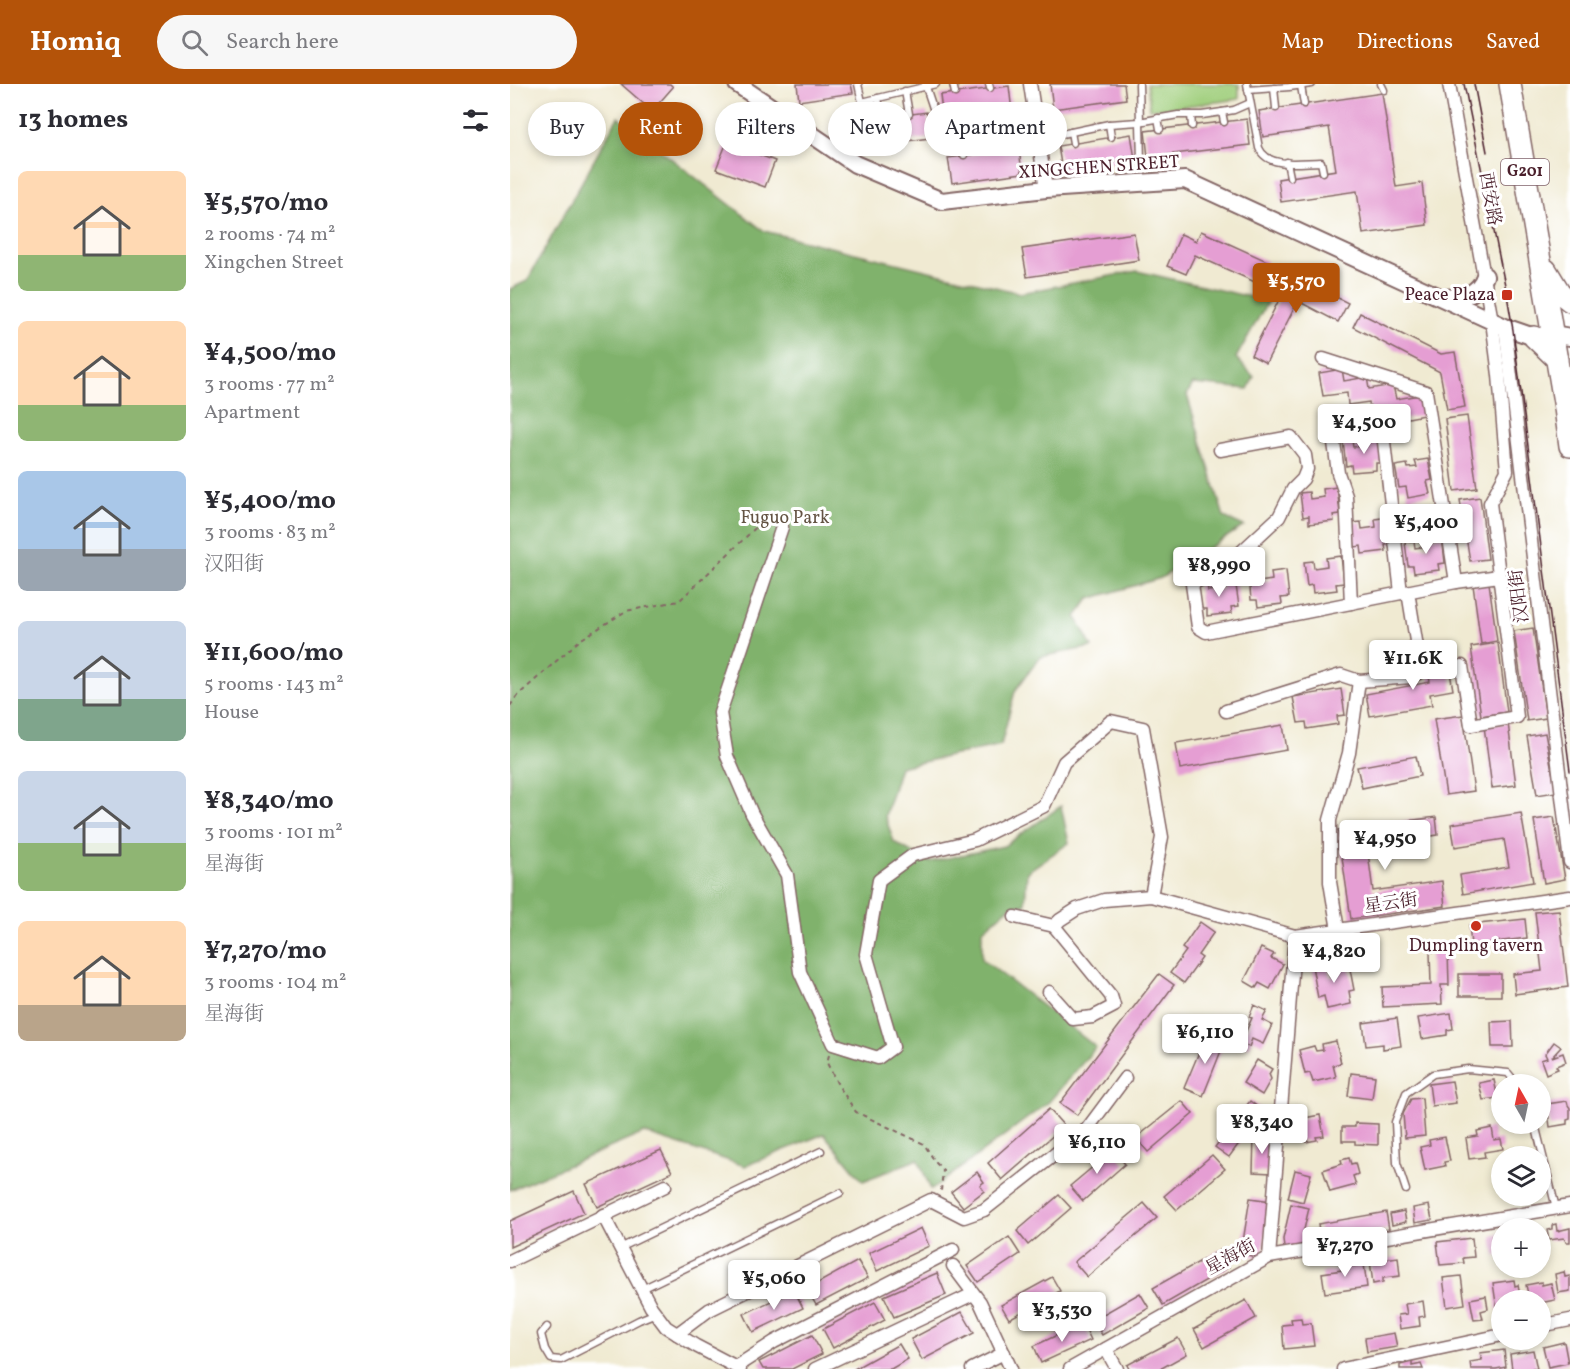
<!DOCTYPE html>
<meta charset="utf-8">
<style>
body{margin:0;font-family:Vollkorn,"Noto Serif SC",serif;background:#f7f7f7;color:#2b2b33;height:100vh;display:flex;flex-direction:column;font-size:22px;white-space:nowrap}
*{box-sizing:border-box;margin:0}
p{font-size:20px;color:#7c7c81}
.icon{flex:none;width:33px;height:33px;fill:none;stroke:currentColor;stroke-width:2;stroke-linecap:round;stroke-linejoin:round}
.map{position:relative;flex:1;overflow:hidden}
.panel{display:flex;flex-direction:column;background:#fff;width:510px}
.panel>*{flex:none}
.banner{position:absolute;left:18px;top:18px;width:570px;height:54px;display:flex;gap:12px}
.needle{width:39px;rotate:351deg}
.buttons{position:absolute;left:981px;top:990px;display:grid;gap:12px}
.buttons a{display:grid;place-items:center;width:60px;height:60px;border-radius:50%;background:#fff;box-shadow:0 3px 9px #0003;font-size:30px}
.price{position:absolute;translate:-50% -51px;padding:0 14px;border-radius:6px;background:#fff;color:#222;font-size:20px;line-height:39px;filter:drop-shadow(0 2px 3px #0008)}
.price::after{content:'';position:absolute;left:50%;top:36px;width:18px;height:14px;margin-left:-9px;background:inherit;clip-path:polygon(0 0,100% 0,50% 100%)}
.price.current{background:#b45309;color:#fff}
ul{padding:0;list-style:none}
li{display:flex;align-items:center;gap:18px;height:150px;padding:0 18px}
li span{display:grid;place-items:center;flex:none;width:168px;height:120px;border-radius:9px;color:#555}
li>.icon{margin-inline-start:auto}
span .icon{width:72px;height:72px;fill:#fffc;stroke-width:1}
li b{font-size:26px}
h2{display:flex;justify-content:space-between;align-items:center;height:72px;padding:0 18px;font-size:26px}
.tag{padding:0 21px;border-radius:27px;background:#fff;box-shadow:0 3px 9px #0003;font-size:21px;line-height:54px}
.tag.current{background:#b45309;color:#fff}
header{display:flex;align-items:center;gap:36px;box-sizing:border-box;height:84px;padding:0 30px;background:#b45309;color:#fff}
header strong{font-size:28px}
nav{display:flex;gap:33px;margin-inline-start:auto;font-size:21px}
.search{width:420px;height:54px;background:#f7f7f7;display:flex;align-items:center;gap:15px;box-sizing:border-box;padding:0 21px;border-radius:33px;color:#7c7c81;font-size:22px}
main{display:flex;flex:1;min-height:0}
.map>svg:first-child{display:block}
.green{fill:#a0cf7d;stroke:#757754;stroke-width:1.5}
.forest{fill:#80b26c;stroke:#65684c;stroke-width:1.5}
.building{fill:#e59ed3}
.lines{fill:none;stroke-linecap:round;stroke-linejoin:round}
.lane-casing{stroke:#846665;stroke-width:9}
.street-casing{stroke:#846665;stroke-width:15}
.secondary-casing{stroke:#846665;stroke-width:20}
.highway-casing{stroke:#846665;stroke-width:24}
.path{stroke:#846665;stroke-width:2;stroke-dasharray:4.5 4.5;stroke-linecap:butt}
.lane{stroke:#fff;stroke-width:6}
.street{stroke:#fff;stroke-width:12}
.secondary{stroke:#fff;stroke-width:16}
.highway{stroke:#fff;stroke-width:21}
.tram{stroke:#4a1f2b;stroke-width:1.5}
.poi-dot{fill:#c8321e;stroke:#fff;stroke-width:2}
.labels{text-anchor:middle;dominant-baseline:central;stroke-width:6;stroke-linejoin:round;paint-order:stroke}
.shield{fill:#fff;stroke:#80626b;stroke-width:1.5}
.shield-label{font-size:16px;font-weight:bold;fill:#4a1f2b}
.street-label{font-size:18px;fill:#4a1f2b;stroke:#fff}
.poi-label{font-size:18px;fill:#4a1f2b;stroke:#fff;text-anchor:end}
.park-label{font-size:18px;fill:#645444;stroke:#fff}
</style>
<header>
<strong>Homiq</strong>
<div class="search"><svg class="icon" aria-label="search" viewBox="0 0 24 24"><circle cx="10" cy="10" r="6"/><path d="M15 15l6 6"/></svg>Search here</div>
<nav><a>Map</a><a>Directions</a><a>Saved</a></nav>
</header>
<main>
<section class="panel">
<h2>13 homes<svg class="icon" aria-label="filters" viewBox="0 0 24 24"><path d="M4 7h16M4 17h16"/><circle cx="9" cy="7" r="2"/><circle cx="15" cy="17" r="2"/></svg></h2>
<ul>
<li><span style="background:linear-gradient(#ffd9b3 70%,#8fb573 0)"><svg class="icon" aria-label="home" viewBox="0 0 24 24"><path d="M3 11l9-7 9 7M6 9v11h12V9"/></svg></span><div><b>¥5,570/mo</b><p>2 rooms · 74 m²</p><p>Xingchen Street</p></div></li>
<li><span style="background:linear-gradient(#ffd9b3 70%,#8fb573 0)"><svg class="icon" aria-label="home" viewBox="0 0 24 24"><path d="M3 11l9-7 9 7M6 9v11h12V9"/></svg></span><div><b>¥4,500/mo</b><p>3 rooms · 77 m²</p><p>Apartment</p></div></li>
<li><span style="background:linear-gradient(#a9c7e8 65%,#9aa5b1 0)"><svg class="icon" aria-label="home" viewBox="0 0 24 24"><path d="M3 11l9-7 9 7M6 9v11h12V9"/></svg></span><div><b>¥5,400/mo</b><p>3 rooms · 83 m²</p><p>汉阳街</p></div></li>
<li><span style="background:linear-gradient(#c9d6e8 65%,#7fa58c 0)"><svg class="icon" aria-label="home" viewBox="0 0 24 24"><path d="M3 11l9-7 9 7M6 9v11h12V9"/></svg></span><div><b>¥11,600/mo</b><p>5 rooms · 143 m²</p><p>House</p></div></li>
<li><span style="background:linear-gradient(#c9d6e8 60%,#8fb573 0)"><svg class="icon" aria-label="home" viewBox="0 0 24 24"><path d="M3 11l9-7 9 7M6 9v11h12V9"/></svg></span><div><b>¥8,340/mo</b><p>3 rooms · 101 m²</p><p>星海街</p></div></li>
<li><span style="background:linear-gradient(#ffd9b3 70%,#b9a48a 0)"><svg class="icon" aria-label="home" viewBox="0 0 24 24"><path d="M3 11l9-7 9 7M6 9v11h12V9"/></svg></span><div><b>¥7,270/mo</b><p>3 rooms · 104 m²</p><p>星海街</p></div></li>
</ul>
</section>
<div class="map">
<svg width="1060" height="1285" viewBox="0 0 1060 1285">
<rect width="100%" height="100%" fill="#fff"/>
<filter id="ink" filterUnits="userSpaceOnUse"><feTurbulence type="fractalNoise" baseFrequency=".0167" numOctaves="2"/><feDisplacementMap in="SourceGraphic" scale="12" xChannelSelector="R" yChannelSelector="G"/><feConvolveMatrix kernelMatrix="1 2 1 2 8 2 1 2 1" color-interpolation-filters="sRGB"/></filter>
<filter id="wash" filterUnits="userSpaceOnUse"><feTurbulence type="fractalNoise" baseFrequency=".008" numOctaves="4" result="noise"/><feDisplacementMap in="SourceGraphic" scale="24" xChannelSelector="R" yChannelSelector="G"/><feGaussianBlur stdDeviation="1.35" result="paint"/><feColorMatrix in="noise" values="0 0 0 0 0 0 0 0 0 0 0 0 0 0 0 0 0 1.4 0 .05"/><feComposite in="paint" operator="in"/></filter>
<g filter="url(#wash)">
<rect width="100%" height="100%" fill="#f0ead2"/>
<polygon class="green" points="637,0 729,0 729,15 668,23 640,25"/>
<polygon class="forest" points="108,33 254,147 510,209 627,187 758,217 726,274 744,293 738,305 683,300 677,311 714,433 734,442 651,494 579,515 566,533 582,563 530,573 505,607 491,661 390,683 375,732 384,758 419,778 494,762 551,722 559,759 517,788 515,820 501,822 472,847 472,875 586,963 539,1018 421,1106 408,1075 353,1097 314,1050 235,1082 134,1049 0,1106 0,205 17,197"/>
<g id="blocks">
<g class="building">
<polygon points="111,0 160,0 163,3 142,27"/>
<polygon points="287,0 341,0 343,9 289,17"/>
<polygon points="540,0 614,0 616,15 543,25"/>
<polygon points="499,2 502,28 433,36 430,11"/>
<polygon points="872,9 886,103 912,99 917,141 853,150 847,107 771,118 768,95 826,86 819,43 753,53 749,27"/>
<polygon points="417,28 420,54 365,61 362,35"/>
<polygon points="737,35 740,61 638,73 635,47"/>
<polygon points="621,50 625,75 552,86 548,62"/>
<polygon points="217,58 265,77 255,103 206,85"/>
<polygon points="509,64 512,89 442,99 438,74"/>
<polygon points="691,147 757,177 747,199 685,171 676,190 657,182 671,150 686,157"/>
<polygon points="624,149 629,176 517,193 512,165"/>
<polygon points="795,197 838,219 828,238 788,217 756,279 741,271 778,198 791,205"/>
<polygon points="850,229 931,270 945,268 955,323 937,326 930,288 843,243"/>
<polygon points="832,285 834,297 857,293 859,305 883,301 886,315 910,311 914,331 888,336 887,326 861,329 859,318 838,321 837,309 813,312 809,289"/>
<polygon points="957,332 967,404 944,407 935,335"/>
<polygon points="870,351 873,379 866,379 866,386 842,388 841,381 836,382 833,357 842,356 843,363 857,362 856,353"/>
<polygon points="918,375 922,396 917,397 920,410 898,414 896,403 889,404 885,382 897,380 898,384 907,383 905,377"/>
<polygon points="827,403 830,430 823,431 824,437 799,440 799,432 793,433 790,409 799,408 800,415 814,413 813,405"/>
<polygon points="970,413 978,475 960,477 950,416"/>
<polygon points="879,433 883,460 875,461 876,467 852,470 851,462 845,463 842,439 851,438 852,445 866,443 865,435"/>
<polygon points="932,452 935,479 928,480 929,486 904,489 903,482 898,482 895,458 904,457 905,464 919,462 918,454"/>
<polygon points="831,472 834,499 826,500 827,506 803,509 802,501 797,502 794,478 803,477 804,484 817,482 816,474"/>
<polygon points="776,486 779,513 771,514 772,520 748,523 747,516 741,516 739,492 748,491 749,498 762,496 761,488"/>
<polygon points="725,495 729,522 721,523 722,529 697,532 697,525 691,525 688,501 697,500 698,507 712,505 711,497"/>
<polygon points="979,499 987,557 971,560 963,501"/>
<polygon points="1023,544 1036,634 1017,637 1004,547"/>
<polygon points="988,559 997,628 971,632 961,563"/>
<polygon points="937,571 943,606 920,610 922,621 860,632 856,610 920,598 916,575"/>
<polygon points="831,605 835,631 827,632 828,640 797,645 796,638 788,639 783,613"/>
<polygon points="953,631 964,707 936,711 924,635"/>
<polygon points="998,639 1006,701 982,704 974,642"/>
<polygon points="773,641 777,666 670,685 666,659"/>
<polygon points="1035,649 1046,708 1027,711 1017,652"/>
<polygon points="906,672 910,692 852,704 847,683"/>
<polygon points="1011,729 1023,798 953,810 950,791 999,783 994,755 945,763 941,740"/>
<polygon points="926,733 928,751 857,761 863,807 932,797 935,822 841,835 828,746"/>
<polygon points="1044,733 1055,795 1034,799 1024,736"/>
<polygon points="1049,826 1058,903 1005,910 1003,890 1032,887 1025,828"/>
<polygon points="1015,835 1017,854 961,861 959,841"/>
<polygon points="690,838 704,848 688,871 692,874 674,899 660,889 676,867 672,864"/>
<polygon points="751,864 764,870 761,874 773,880 760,905 749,899 746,904 734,897"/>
<polygon points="938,867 939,901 931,901 932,920 873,923 872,903 921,901 920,868"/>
<polygon points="838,875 844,906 839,907 841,920 817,925 814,912 808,914 802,882 817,879 820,893 827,891 824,878"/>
<polygon points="649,890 664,901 567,1031 550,1019"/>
<rect x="949" y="890" width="42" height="22"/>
<polygon points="744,921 757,927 752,936 762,941 753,960 742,955 739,963 727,958 733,946 736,947 742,934 739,933"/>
<polygon points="941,929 943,945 937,946 937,951 912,955 908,934"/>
<polygon points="887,934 891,962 873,965 873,960 856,962 853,939"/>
<polygon points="1002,937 1003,963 982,963 981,938"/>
<polygon points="697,949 715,957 693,1012 674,1004"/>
<polygon points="826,957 831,979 823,981 826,993 803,998 800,989 795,990 789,966 804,962 806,967 813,966 812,960"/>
<polygon points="1044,958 1051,963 1042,973 1053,969 1056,978 1046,982 1048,985 1036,990 1031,976 1037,974 1035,970"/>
<polygon points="747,976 762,985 759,990 761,995 752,1011 733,999"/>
<polygon points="841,989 865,992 862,1015 838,1012"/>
<polygon points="984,996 988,1014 973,1016 969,999"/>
<polygon points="942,997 946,1019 922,1022 919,1000"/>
<polygon points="912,1014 915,1052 895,1054 893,1030 901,1015"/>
<polygon points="672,1017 683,1030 638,1068 626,1054"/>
<polygon points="740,1017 753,1027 719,1073 705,1063"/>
<polygon points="1057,1017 1058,1021 1060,1024 1060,1035 1057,1036 1057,1040 1040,1043 1037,1020"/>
<polygon points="539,1025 554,1042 492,1096 478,1079"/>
<polygon points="810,1031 814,1052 806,1053 807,1056 796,1058 796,1056 788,1057 784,1036"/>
<polygon points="845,1039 868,1040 868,1061 845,1060 845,1057 832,1057 832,1043 845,1043"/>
<polygon points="982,1044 984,1056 991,1055 993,1065 974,1068 975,1073 959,1075 956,1054 968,1052 967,1047"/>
<polygon points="744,1052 762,1053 761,1089 743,1088"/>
<polygon points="935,1053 940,1077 934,1078 935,1082 915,1086 910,1063 920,1061 919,1056"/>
<polygon points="151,1066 162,1088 87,1123 76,1100"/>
<polygon points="603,1066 615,1080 573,1117 560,1102"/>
<polygon points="702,1071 715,1085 667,1126 654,1112"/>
<polygon points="839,1074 841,1080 845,1079 848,1090 843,1092 846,1101 820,1108 813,1086 832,1080 831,1076"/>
<polygon points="785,1086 801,1090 793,1118 778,1114"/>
<polygon points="467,1088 474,1098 470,1101 474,1107 453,1123 441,1108"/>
<polygon points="64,1107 74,1129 0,1163 0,1137"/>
<polygon points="549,1111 561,1124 518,1161 507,1147"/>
<polygon points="740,1114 761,1117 752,1174 731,1170"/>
<polygon points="634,1119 647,1134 577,1193 564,1178"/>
<polygon points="781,1120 799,1124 793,1150 800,1148 803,1164 781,1168 774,1164 773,1155"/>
<polygon points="919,1121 922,1136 905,1139 903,1124"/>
<polygon points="894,1127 896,1138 882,1141 880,1130"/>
<polygon points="876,1128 879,1145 811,1158 808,1140"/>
<polygon points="1046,1140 1047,1147 1060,1144 1060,1158 1056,1158 1054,1154 1039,1156 1037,1146 1042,1145 1042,1141"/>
<polygon points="411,1144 419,1162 367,1187 359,1169"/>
<polygon points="992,1150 992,1171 985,1172 982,1152"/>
<polygon points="499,1153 510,1170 468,1198 457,1182"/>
<polygon points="962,1154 964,1173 953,1174 954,1179 930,1181 927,1158"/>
<polygon points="710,1166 719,1183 653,1221 643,1204"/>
<polygon points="888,1173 890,1192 873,1194 873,1198 863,1200 860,1177"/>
<polygon points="348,1177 358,1194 306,1221 297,1205"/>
<polygon points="843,1178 844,1182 854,1180 857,1203 815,1209 812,1189 832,1186 831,1180"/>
<polygon points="1054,1188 1055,1193 1060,1192 1060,1207 1048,1209 1045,1190"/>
<polygon points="427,1189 436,1211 384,1233 374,1212"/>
<polygon points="951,1192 955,1220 937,1223 933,1194"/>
<polygon points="542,1193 550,1207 499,1235 491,1221"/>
<polygon points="1004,1196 1005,1202 1008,1201 1010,1212 1006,1214 1006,1216 992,1216 992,1226 987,1226 983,1199"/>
<polygon points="1032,1198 1032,1201 1041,1199 1045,1216 1030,1219 1030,1216 1028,1216 1027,1213 1019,1215 1016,1201"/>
<polygon points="284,1206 293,1224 243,1248 234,1230"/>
<polygon points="630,1209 639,1224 592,1251 583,1236"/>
<polygon points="976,1212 978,1225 971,1227 973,1235 964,1236 960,1215"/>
<polygon points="736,1216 746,1234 694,1263 684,1245"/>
<polygon points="913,1217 915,1232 909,1233 910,1242 890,1245 888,1231 897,1230 895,1220"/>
<polygon points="365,1218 375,1236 323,1264 313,1245"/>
<polygon points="452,1228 464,1249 412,1276 401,1255"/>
<polygon points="791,1234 792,1240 801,1239 804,1262 774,1265 772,1241 782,1240 781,1235"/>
<polygon points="573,1239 581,1256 531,1279 524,1262"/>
<polygon points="884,1249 887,1263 857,1268 855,1254"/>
<polygon points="302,1251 312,1270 282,1285 253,1285 249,1278"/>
<polygon points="668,1254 677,1270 650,1285 619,1285 617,1281"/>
<polygon points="1054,1258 1058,1279 1038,1283 1033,1263"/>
<polygon points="389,1260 398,1275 381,1285 344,1285"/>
<polygon points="994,1266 996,1283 986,1285 961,1285 960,1278 972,1276 970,1269"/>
<polygon points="1023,1266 1027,1285 1002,1285 1000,1270"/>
<polygon points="902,1278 902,1282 911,1280 913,1285 890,1285 890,1281"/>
</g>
</g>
</g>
<g filter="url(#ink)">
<use href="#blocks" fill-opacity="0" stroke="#846665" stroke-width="1.5"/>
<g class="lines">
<defs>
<g id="lane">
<polyline points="348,0 352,18 426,0"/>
<polyline points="415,0 436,63 528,50"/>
<polyline points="443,0 445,9"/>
<polyline points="479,0 480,4"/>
<polyline points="629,0 631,77"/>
<path d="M 737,0 L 749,64 C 758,85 791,78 811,78 L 813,88"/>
<polyline points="871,0 874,6"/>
<polyline points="791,2 794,20"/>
<polyline points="764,4 766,24"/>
<polyline points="738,6 779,3 802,0"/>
<polyline points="395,7 399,30"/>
<polyline points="368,14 372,34"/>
<polyline points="712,28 714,38"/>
<polyline points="681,31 682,42"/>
<polyline points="648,34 650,45"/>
<polyline points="599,40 601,53"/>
<polyline points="561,48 563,59"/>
<polyline points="528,55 599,40 629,38 668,31 692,31 712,28 724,26 740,19"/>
<polyline points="490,56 491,66"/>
<polyline points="453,61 454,71"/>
<polyline points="777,78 780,93"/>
<polyline points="1025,1040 1046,1124"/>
<polyline points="896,1106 887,1079 885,1038 896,1009 923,990 958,985 998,989 1007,1000"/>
<polyline points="110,1164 311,1067"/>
<polyline points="132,1205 330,1109"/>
<polyline points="37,1243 31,1250 35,1265 41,1275 51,1276 129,1236 146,1229"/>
</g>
<g id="street">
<polyline points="520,0 536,105"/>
<polyline points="939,0 982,237 989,291 997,387 980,419 1007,633 961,641 952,582"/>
<polyline points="995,243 1060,778"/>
<polyline points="813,275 916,308 946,498"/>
<polyline points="710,366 781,353 795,371 797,385 793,395 783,405 769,433 715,483 682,500 688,543 696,548 946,498 989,492"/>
<polyline points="272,443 210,629 217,672 242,730 277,791 290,888 323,960 368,974 383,963 356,870 369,796 403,771 465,756 534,722 554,678 601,637 633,644 652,753 641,812"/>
<polyline points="841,519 836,412 828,389 822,343 841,340 873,349 891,509"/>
<polyline points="716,627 831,591 849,597 901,593 910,588 908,569 898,508"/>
<polyline points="505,833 544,842 550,836 567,825 594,816 641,812 785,852 1060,813"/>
<polyline points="828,846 820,798 820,736 839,669 849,597"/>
<polyline points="539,908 563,935 583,933 604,922 601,912 544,842"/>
<polyline points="93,1131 141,1223 156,1243 186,1262 230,1285"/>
<polyline points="759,1173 785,852"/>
<polyline points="0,1177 155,1102"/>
<polyline points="443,1182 470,1218 501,1285"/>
<polyline points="1030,1242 1060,1236"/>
<polyline points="167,1250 199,1226 421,1116 454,1133 474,1126 577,1045 615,994"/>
<polyline points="596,1265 607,1285"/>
<polyline points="227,1282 264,1258 443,1166"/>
<polyline points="305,1285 463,1210"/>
<polyline points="462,1285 494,1269"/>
<polyline points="560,1285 759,1173 1060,1122"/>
<polyline points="833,1285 992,1251"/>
</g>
<g id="secondary">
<polyline points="227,0 345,80 432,117 536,105 675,96 995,243 1024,253 1043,250 1060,253"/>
<path d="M 934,214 C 952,213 968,212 975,192"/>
</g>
<g id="highway">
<polyline points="1000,0 1055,324 1060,362"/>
<polyline points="1036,186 1050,209 1060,217"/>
<polyline points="1024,253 1047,275"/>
</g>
</defs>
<use href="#lane" class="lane-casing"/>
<use href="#street" class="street-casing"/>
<use href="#secondary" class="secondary-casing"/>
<use href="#highway" class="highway-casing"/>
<g class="path">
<polyline points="0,622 7,612 70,556 116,527 169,517 261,429 265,434"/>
<polyline points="319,971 317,979 328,1001 346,1028 414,1060 426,1079 433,1086 431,1107"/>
</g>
<use href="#lane" class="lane"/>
<use href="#street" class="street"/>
<use href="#secondary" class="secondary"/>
<use href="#highway" class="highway"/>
<g class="tram">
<polyline points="954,0 997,211 1003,246 1060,687"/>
<polyline points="964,0 977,68"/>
</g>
</g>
</g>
<g class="poi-dot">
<rect x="991" y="205" width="12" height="12" rx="3"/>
<circle cx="966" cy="842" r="6"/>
</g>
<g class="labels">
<rect class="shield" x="991" y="75" width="48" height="26" rx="4.5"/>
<g class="shield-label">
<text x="1015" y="88">G201</text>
</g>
<g class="street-label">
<text transform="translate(589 84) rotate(-4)">XINGCHEN STREET</text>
<text transform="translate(979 115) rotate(80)">西安路</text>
<text transform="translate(1010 512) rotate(-97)">汉阳街</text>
<text transform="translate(881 820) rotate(-8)">星云街</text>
<text transform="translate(721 1174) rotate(-29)">星海街</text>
</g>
<g class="poi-label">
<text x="985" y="211">Peace Plaza</text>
<text x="966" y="862" text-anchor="middle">Dumpling tavern</text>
</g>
<g class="park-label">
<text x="275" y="434">Fuguo Park</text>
</g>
</g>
</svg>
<div class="buttons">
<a><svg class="needle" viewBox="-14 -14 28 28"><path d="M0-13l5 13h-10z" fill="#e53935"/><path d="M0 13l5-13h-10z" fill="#7c7c81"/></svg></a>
<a><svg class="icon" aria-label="layers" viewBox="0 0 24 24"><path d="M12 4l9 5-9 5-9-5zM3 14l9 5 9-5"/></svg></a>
<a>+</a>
<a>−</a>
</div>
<b class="price current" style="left:786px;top:230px">¥5,570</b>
<b class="price" style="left:854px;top:371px">¥4,500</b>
<b class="price" style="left:916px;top:471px">¥5,400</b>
<b class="price" style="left:709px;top:514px">¥8,990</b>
<b class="price" style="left:903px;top:607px">¥11.6K</b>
<b class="price" style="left:875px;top:787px">¥4,950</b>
<b class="price" style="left:824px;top:900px">¥4,820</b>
<b class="price" style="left:695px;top:981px">¥6,110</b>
<b class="price" style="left:752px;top:1071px">¥8,340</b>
<b class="price" style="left:587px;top:1091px">¥6,110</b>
<b class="price" style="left:835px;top:1194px">¥7,270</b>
<b class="price" style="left:264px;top:1227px">¥5,060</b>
<b class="price" style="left:552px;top:1259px">¥3,530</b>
<div class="banner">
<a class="tag">Buy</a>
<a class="tag current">Rent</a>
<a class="tag">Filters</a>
<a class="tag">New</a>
<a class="tag">Apartment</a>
</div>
</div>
</main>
